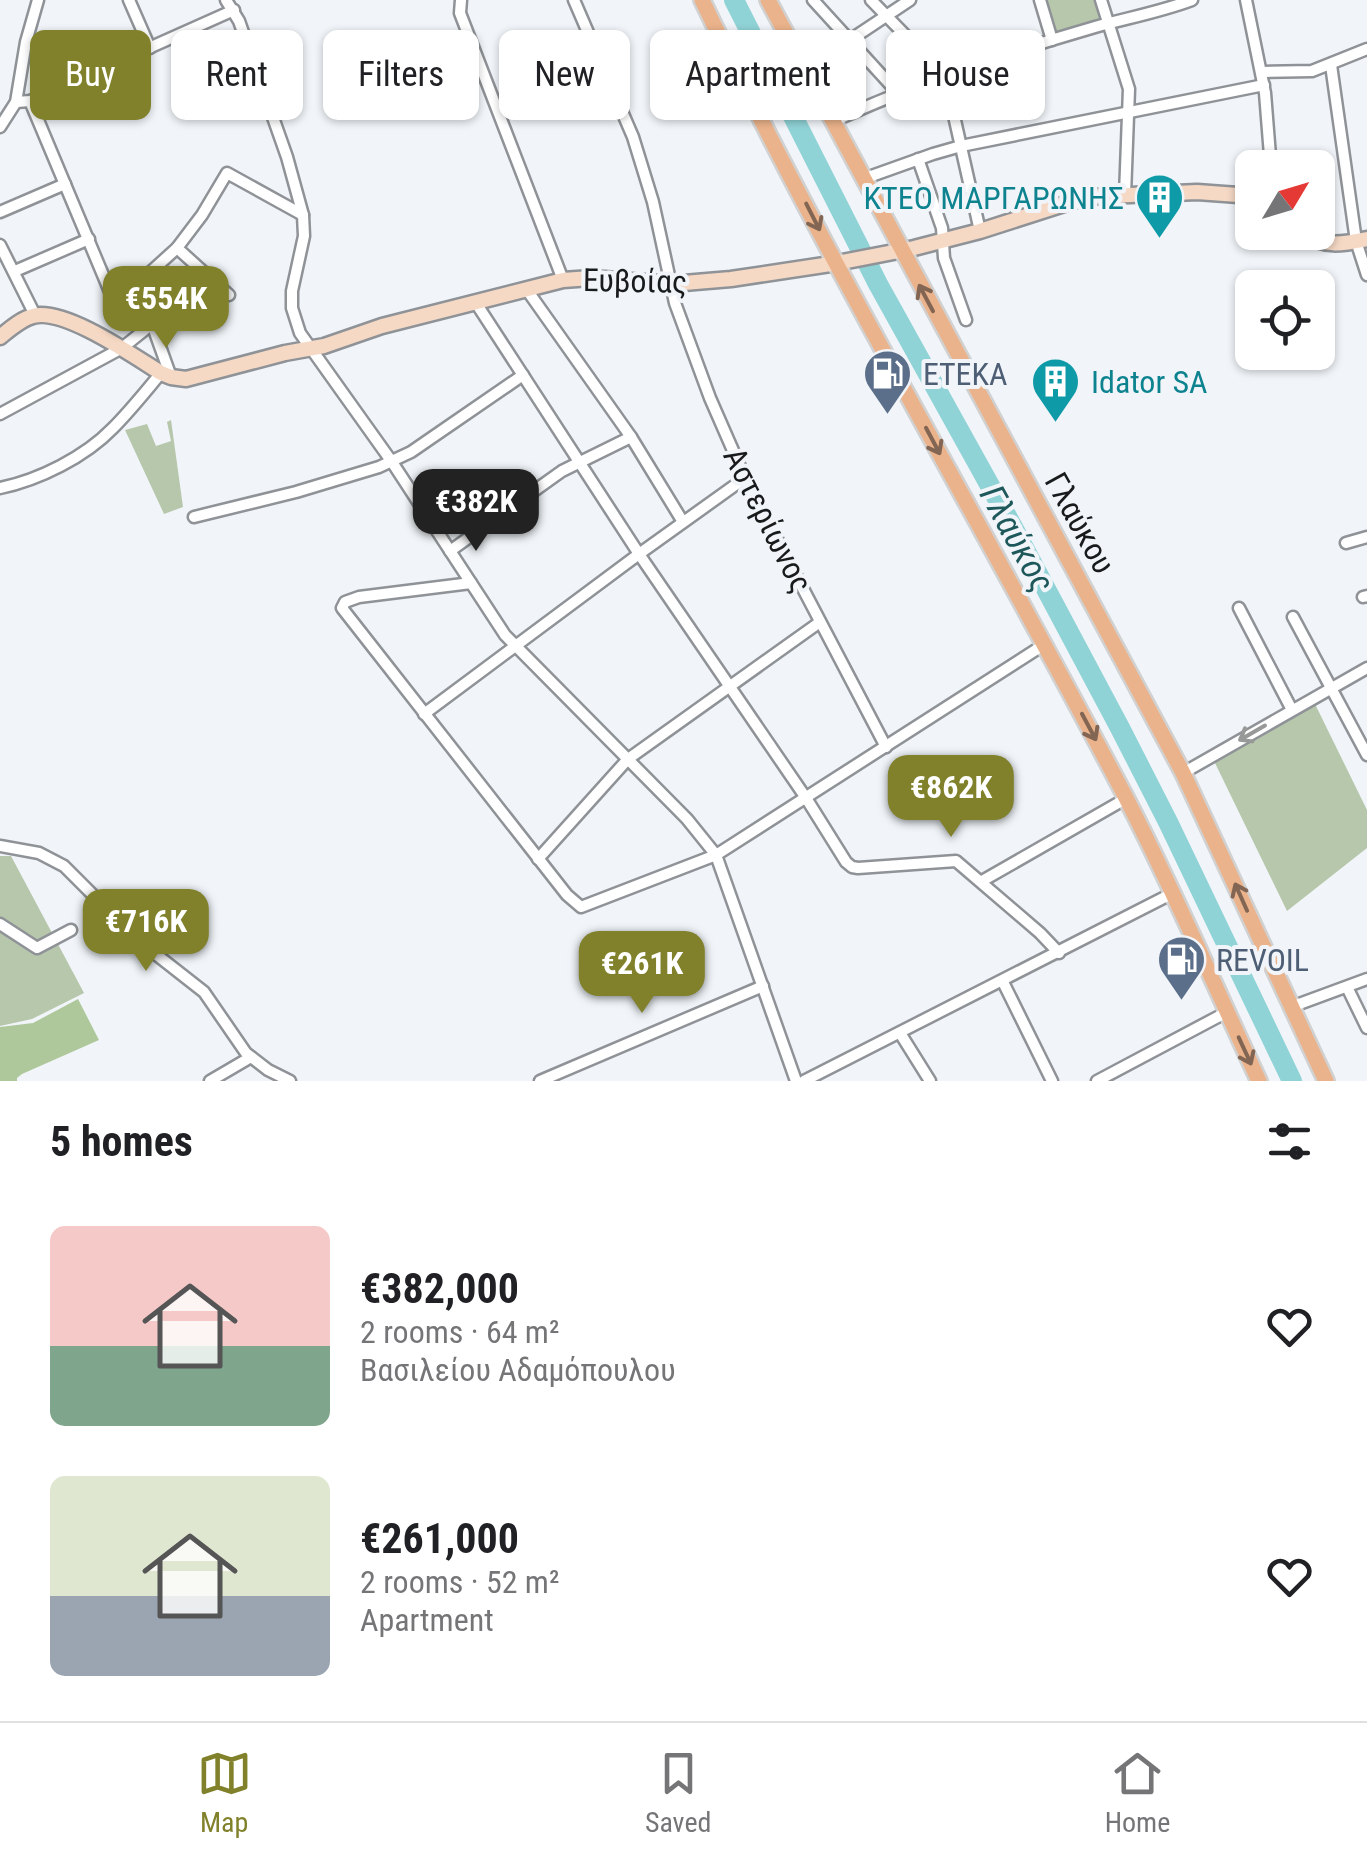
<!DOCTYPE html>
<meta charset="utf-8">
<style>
body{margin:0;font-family:"Roboto Condensed",sans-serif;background:#f2f2f2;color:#202124;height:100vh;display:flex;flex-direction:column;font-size:38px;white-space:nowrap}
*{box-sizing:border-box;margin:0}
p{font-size:32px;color:#757577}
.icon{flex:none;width:55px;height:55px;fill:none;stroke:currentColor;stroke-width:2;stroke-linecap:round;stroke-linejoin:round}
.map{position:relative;height:1081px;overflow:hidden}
.panel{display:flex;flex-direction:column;background:#fff;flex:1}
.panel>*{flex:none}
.top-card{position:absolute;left:30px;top:30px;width:1308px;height:90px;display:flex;gap:20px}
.needle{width:65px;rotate:52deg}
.tools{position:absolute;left:1235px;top:150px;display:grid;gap:20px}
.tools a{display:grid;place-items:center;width:100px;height:100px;border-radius:15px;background:#fff;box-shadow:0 2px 8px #0004;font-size:50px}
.price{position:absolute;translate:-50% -85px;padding:0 22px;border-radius:20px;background:#80812a;color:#fff;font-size:32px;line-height:65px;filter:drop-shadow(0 2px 5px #0008)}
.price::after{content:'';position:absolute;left:50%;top:60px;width:30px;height:22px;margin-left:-15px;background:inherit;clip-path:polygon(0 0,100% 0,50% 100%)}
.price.selected{background:#222;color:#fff}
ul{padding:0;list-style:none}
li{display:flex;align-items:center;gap:30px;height:250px;padding:0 50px}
li span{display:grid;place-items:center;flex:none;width:280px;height:200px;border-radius:15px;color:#555}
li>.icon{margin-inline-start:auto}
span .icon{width:120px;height:120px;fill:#fffc;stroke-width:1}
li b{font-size:42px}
h2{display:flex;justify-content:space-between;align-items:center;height:120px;padding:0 50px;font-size:42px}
.tag{padding:0 35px;border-radius:15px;background:#fff;box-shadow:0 2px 8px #0004;font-size:35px;line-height:90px}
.tag.selected{background:#80812a;color:#fff}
.tabs{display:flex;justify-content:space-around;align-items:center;height:140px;border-top:2px solid #e0e0e0;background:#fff;font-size:28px;color:#757577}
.tabs a{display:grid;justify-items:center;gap:5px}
.tabs .selected{color:#80812a}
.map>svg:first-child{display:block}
.green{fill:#b7c7ac}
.forest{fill:#aec89b}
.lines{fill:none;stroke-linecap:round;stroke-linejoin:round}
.river{stroke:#90d3d7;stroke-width:20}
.street-casing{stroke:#8f9397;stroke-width:15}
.secondary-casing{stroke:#8f9397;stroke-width:19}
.primary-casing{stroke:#d1d1d1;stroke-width:20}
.street{stroke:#fff;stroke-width:10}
.secondary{stroke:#f5d9c5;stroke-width:14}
.primary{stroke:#ebb38b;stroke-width:15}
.oneway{stroke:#826653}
.oneway2{stroke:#979898}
.labels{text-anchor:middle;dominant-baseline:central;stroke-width:8;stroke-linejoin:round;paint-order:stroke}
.culture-label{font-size:32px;fill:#0d838f;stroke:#f1f5f9;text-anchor:end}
.street-label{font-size:32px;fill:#181a1b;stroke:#f1f5f9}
.service-label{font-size:32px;fill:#4e5e75;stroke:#f1f5f9;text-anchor:start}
.water-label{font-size:35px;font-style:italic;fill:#1e585b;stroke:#f1f5f9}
</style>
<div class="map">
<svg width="1367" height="1081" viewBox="0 0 1367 1081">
<rect width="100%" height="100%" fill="#f1f5f9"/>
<g class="green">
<polygon points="1040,0 1101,0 1108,23 1052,40"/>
<polygon points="171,420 183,507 164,514 125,430 147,424 156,446 171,441 167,422"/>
<polygon points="1315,704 1367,810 1367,848 1287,911 1214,761"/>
<polygon points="0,856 11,856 84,993 32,1019 0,1026"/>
</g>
<polygon class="forest" points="78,999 99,1040 22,1074 17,1078 17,1081 0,1081 0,1027 33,1023"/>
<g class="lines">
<polyline class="river" points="734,0 878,284 1014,529 1120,728 1168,822 1292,1081"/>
<defs>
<g id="street">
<polyline points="129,0 150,48"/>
<polyline points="226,0 239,21 287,157 303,215 304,236 292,291 292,308 300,333 392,462 505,635 687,819 716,855 796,1081"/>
<polyline points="461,0 460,13 563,280"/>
<polyline points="574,0 633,137 653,202 675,303 710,398 745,478 886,747"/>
<polyline points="813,0 897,92"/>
<polyline points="871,0 945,76 980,231"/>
<polyline points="1040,0 1052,40"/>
<polyline points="1101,0 1129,89 1125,195"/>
<polyline points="1246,0 1265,93 1271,168"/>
<polyline points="1331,65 1356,241 1367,275"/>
<polyline points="803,67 850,40 910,0"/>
<polyline points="1262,72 1312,71 1367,49"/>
<polyline points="30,101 111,294"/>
<polyline points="16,102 30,101 234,10"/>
<path d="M 832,122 C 916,83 1005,53 1095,27 C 1127,18 1160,12 1192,0"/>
<polyline points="0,127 16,102 26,42 38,0"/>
<polyline points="918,159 942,228 944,258 966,320"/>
<polyline points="863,179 933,154 961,146 1264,85"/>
<polyline points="0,212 65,184"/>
<polyline points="0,245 35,315"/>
<polyline points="177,248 229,295"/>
<polyline points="15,271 89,239"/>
<polyline points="527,290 631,437"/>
<polyline points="476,303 639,554 806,798 846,862 852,867 858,868 956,861 1040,933 1059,953"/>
<polyline points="152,324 171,377"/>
<polyline points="0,414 122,348 152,324 134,287 177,248 202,215 227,173 303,215"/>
<path d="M 0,488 C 39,480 85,457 113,428 C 130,411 145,392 161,373"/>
<polyline points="194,517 296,492 379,467 411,452 523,375"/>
<polyline points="1346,543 1367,537"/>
<polyline points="450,551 562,471 631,437 683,522"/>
<polyline points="471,583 359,597 345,602 342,608 567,895 581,907 716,855 1045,644"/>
<polyline points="1363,597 1367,596"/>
<polyline points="1239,608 1292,710"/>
<polyline points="1293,617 1367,755"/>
<polyline points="424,714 639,554 745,478"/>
<polyline points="1183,773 1367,668"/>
<polyline points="0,846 39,853 64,866 139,941 204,992 246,1053 268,1070 290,1081"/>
<polyline points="538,859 628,759 820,622"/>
<polyline points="982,881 1127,798"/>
<polyline points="0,924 37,948 71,930"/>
<polyline points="1003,982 1052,1081"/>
<polyline points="1347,987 1367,1028"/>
<polyline points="1291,1007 1367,979"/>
<polyline points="900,1033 930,1081"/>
<polyline points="210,1081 251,1057"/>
<polyline points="540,1081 763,986"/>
<polyline points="804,1081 1173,893"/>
<polyline points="1097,1081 1227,1012"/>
</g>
<g id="secondary">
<path d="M 1302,232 C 1323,248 1343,244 1367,239"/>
<path d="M 0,337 C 10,329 21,319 33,316 C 64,307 135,357 161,373 L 171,377 L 186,379 L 285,353 L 324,346 L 382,326 L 563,280 L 591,278 L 672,284 L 731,279 L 837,263 L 914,248 L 980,231 L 1086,197 L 1197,192 L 1252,196"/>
</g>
<g id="primary">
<path d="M 702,0 C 831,270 985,528 1124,794 C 1173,888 1214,985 1259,1081"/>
<polyline points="768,0 1183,773 1326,1081"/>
</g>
</defs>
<use href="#street" class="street-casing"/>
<use href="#secondary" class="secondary-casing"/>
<use href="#primary" class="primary-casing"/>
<use href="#street" class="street"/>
<use href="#secondary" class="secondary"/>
<use href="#primary" class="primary"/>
</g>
<defs><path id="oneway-shaft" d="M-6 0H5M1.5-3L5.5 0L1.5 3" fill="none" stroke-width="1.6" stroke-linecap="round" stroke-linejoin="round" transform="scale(2.5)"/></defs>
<g class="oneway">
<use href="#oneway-shaft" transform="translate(813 217) rotate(63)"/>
<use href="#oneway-shaft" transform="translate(926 298) rotate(-118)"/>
<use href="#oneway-shaft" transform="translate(933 441) rotate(62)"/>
<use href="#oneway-shaft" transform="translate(1089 727) rotate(62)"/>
<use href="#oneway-shaft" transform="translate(1241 897) rotate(-114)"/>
<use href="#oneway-shaft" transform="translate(1245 1051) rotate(65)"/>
</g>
<use class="oneway2" href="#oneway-shaft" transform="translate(1252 733) rotate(150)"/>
<defs>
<symbol id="building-pin" viewBox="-11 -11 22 30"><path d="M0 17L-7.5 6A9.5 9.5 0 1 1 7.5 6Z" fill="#0f9aa8" stroke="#f1f5f9"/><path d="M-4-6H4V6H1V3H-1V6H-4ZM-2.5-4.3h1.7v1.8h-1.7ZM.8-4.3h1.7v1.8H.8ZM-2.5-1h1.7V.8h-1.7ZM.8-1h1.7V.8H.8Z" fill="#fff"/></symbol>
<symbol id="fuel-pin" viewBox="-11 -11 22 30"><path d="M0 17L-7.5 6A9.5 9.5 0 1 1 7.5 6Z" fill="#5c6f8a" stroke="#f1f5f9"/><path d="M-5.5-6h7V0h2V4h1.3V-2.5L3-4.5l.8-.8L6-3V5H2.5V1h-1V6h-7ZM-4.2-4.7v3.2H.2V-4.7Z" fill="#fff"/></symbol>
</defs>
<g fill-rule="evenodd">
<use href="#building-pin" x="1132" y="170" width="55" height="75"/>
<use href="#fuel-pin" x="860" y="346" width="55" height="75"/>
<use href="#building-pin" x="1028" y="354" width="55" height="75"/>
<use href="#fuel-pin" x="1154" y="932" width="55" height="75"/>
</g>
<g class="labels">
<g class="culture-label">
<text x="1124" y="198">ΚΤΕΟ ΜΑΡΓΑΡΩΝΗΣ</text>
<text x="1091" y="382" text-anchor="start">Idator SA</text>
</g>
<g class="street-label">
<text transform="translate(635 281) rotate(1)">Ευβοίας</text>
<text transform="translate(768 520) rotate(63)">Αστερίωνος</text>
<text transform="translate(1080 523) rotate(61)">Γλαύκου</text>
</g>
<g class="service-label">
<text x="923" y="374">ΕΤΕΚΑ</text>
<text x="1216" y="960">REVOIL</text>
</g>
<g class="water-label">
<text transform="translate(1017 539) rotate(61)">Γλαύκος</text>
</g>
</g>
</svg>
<div class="tools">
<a><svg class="needle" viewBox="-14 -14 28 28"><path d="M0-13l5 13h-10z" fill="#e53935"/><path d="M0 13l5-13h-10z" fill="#757577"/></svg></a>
<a><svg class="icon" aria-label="locate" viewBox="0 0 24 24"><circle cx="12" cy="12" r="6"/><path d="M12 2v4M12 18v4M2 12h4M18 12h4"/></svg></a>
</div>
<b class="price" style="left:166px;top:351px">€554K</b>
<b class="price selected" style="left:476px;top:554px">€382K</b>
<b class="price" style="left:951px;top:840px">€862K</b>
<b class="price" style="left:146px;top:974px">€716K</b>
<b class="price" style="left:642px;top:1016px">€261K</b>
<div class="top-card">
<a class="tag selected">Buy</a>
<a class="tag">Rent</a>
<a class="tag">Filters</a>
<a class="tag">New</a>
<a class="tag">Apartment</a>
<a class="tag">House</a>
</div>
</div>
<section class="panel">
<h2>5 homes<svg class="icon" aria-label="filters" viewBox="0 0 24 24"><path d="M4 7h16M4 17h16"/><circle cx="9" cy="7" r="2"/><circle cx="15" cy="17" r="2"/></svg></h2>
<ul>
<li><span style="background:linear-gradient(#f6c9c9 60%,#7fa58c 0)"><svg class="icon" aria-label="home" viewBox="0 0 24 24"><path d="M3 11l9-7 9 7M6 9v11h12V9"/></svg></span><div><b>€382,000</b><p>2 rooms · 64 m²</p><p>Βασιλείου Αδαμόπουλου</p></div><svg class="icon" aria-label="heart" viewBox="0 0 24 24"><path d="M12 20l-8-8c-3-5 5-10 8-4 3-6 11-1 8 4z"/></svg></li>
<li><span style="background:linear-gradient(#dfe7d0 60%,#9aa5b1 0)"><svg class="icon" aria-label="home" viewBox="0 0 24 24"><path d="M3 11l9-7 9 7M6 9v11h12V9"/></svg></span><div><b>€261,000</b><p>2 rooms · 52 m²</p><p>Apartment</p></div><svg class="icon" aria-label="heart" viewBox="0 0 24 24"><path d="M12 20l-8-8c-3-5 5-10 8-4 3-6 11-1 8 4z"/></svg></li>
</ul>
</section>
<nav class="tabs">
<a class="selected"><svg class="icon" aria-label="map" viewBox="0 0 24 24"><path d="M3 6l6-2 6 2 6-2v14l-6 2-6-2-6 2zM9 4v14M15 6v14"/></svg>Map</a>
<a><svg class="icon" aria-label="saved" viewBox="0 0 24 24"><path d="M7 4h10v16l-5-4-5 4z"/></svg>Saved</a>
<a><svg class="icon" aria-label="home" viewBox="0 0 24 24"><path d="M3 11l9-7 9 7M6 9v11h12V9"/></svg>Home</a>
</nav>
